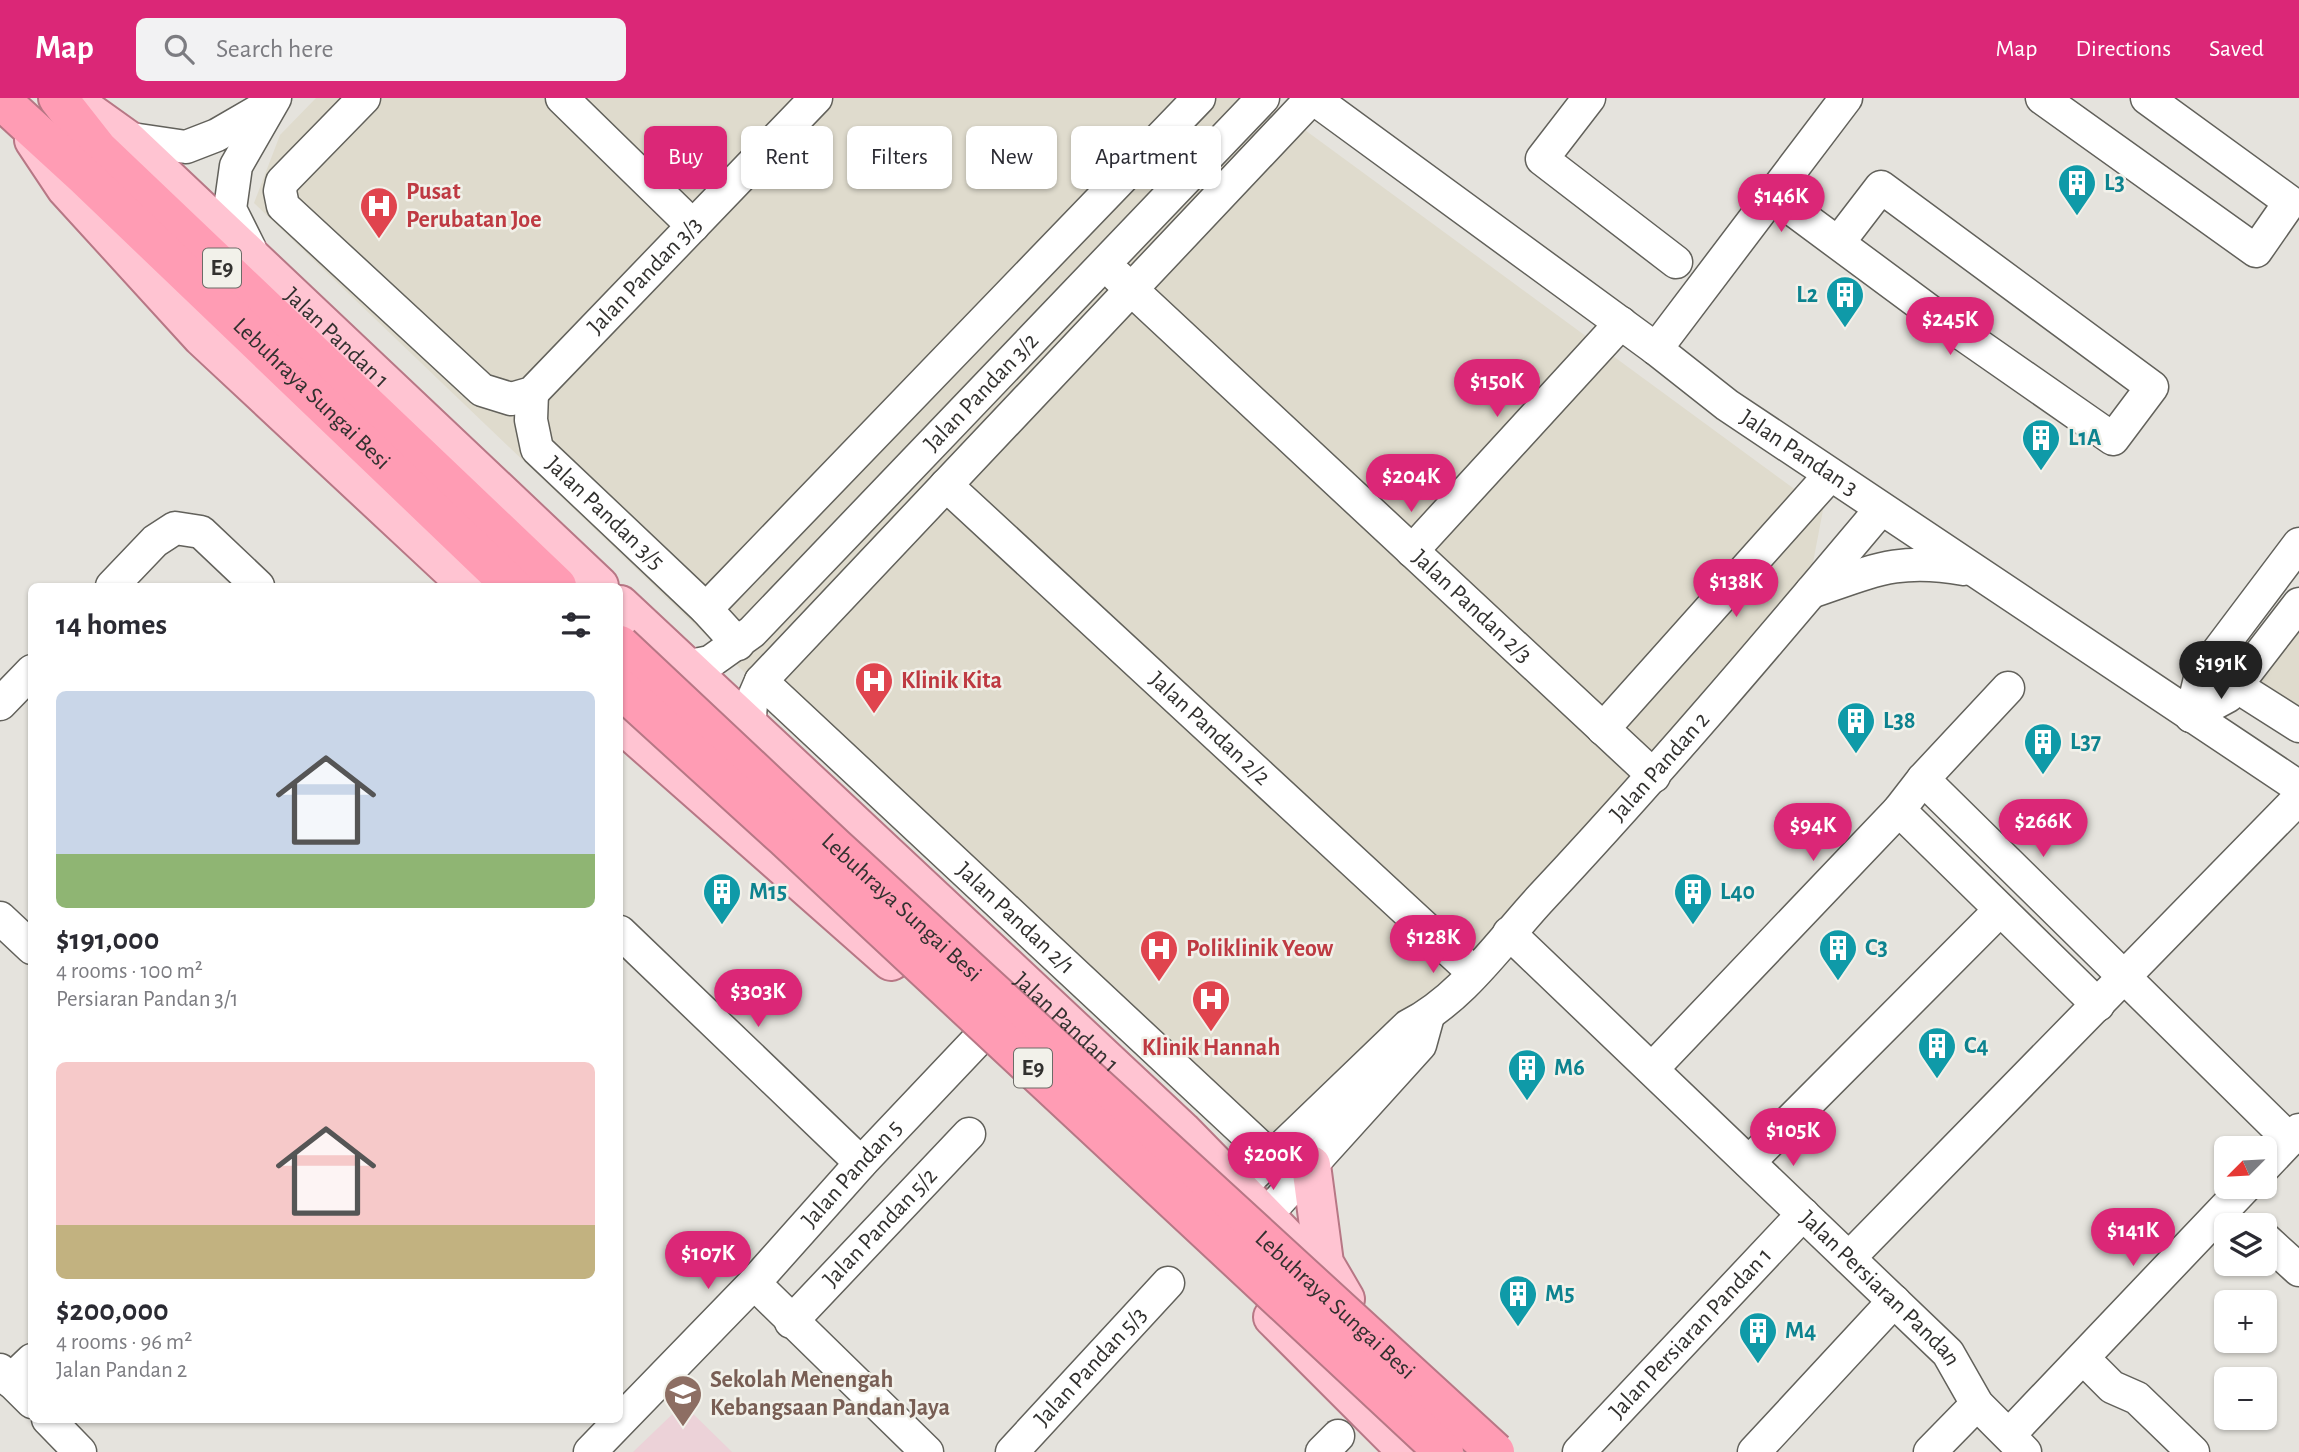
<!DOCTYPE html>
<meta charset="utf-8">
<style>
body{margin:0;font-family:"Alegreya Sans",sans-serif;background:#f2f2f3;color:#2b2b33;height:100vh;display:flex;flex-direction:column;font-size:26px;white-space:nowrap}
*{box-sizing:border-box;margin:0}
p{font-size:23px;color:#7c7c81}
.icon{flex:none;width:38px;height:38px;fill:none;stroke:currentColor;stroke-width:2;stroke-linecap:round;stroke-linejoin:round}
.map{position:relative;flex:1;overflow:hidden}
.sheet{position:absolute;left:28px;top:485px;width:595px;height:840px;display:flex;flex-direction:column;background:#fff;border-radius:10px;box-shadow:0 2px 5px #0004}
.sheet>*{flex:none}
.top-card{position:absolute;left:644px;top:28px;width:665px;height:63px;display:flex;gap:14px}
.needle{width:46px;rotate:246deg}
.buttons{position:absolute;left:2214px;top:1038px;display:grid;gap:14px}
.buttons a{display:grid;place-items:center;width:63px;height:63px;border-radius:10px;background:#fff;box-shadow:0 2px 5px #0004;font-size:35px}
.price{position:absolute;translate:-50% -60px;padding:0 16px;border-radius:24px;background:#db2777;color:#fff;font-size:23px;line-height:46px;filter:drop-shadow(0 2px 4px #0008)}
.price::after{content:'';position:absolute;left:50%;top:42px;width:21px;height:16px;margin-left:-10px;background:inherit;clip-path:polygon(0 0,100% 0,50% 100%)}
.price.active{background:#222;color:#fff}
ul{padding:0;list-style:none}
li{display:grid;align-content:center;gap:14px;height:371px;padding:0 28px}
li span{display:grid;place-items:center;height:217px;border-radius:10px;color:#555}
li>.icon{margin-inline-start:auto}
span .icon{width:126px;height:126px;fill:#fffc;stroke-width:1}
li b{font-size:30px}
h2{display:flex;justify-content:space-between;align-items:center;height:84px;padding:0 28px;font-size:30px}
.tag{padding:0 24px;border-radius:10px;background:#fff;box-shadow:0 2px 5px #0004;font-size:24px;line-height:63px}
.tag.active{background:#db2777;color:#fff}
header{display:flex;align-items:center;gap:42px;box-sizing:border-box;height:98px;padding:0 35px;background:#db2777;color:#fff}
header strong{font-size:33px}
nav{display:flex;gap:38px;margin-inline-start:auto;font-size:24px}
.search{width:490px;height:63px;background:#f2f2f3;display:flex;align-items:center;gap:18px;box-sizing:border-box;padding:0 24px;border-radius:10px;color:#7c7c81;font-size:26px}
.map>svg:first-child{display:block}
.built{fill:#dfdbcd}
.education{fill:#ecd2d8}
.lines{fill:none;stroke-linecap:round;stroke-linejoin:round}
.minor-casing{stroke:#62615b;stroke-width:35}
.major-casing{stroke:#b77785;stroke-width:42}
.highway-casing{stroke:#b77785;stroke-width:42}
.minor{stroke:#fff;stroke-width:32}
.major{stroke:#ffc4d2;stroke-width:38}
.highway{stroke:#ff9cb4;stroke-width:38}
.highway-bridge-casing{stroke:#b77785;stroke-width:42;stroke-linecap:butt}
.highway-bridge{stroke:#ff9cb4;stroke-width:38}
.labels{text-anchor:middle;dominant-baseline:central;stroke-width:5;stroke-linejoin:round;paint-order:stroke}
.shield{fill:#f2f1ea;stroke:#6c6b67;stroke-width:2}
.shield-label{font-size:23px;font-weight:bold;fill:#32312f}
.culture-label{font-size:24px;font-weight:bold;fill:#0d838f;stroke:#f2f1ea;text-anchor:start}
.health-label{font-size:24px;font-weight:bold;fill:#be3a42;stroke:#f2f1ea;text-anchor:start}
.street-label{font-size:24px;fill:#32312f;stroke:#f2f1ea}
.education-label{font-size:24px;font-weight:bold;fill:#785e54;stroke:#f2f1ea;text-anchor:start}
</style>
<header>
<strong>Map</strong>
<div class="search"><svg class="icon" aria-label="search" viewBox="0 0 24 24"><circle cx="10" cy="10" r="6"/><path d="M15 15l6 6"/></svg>Search here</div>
<nav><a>Map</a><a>Directions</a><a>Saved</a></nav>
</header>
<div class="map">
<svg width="2299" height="1354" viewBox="0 0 2299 1354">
<rect width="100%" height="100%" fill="#e5e3dd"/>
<g class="built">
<polygon points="316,0 1267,0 1309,35 1823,412 1811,475 1272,1079 254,105 280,37"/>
<polygon points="2299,521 2299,618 2250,587"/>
</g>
<polygon class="education" points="683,1306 732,1354 633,1354"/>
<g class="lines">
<defs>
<g id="minor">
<path id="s1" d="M 364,0 L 282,84 L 280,93 L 283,108 L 482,292 L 511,301 L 532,295 L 816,0"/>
<polyline points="562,0 693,128"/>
<path id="s2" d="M 1313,0 L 1656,251 L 1727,307 L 2299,689"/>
<polyline points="1589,0 1542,61 1676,164"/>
<polyline points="2042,0 2256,153 2290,104 2147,0"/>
<polyline points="125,40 186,49 217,37 267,8"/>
<polyline points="1773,97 1935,217 2113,341 2152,289 1881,89 1838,145"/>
<polyline points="250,151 230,111 236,68 275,0"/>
<path id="s3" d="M 1117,178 L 1654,678"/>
<polyline points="1656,251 1846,0"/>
<path id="s4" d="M 532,295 L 531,322 L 537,351 L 706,511 L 738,546"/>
<path id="s5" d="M 946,387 L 1474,875"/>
<polyline points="1412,453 1621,225"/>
<polyline points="112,488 155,443 175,430 201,434 258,488"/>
<path d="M 1811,494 C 1873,473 1898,459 1964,471"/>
<polyline points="706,511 1199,0"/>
<path id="s6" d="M 686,569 L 710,564 L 752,534 L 1263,0"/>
<path id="s7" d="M 761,583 L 1271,1059"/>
<polyline points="2236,588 2299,628"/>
<polyline points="0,606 32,573"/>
<polyline points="2191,618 2201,576 2299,446"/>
<polyline points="2191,618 2228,598 2299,506"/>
<polyline points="749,630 751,606 761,583 1312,0"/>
<polyline points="1603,631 1830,377"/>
<polyline points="1923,681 2290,1042"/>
<polyline points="1899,712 2098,907"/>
<polyline points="0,820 32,850"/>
<polyline points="620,834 861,1065"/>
<path id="s8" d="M 1509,835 L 1948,1255 L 1977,1306 L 2025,1354"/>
<polyline points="1652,971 1899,712 1923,681 2008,590"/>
<polyline points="1749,1064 2000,812"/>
<polyline points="2264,1069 2299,1032"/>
<path id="s9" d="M 1222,1107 L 1408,928 C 1462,901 1501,843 1541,800 C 1659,674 1770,543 1881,411"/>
<polyline points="1249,1136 1420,947 1428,918"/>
<polyline points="2264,1140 2299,1172"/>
<polyline points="1849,1160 2299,700"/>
<polyline points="754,1185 927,1354"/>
<path id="s10" d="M 791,1224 L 969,1036"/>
<polyline points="2083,1260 2112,1289 2137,1300 2193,1354"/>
<polyline points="0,1272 32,1304"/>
<polyline points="10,1283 32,1262"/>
<polyline points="48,1321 80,1354"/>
<polyline points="2009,1337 2246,1088"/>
<path id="s11" d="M 590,1354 L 754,1185 L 861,1065 L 1005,913"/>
<path id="s12" d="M 1012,1354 L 1168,1185"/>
<polyline points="1322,1354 1338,1338"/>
<path id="s13" d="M 1579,1354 L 1803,1116"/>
<polyline points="1754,1354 1894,1203"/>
<polyline points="1930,1354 1977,1306"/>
</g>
<g id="major">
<path id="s14" d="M 69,0 L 125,40 L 599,488"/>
<polyline points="34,42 66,90 202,239 469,488"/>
<path id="s15" d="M 620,507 L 1182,1033 L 1308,1162"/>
<polyline points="620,624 891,863"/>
<polyline points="1311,1067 1324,1165 1345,1201"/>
<polyline points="1273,1219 1408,1354"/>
</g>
<g id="highway">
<polyline points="58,0 98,51 557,488"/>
<path id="s16" d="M 0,1 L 84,78 L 512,488"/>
</g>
</defs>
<use href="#minor" class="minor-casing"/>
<use href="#major" class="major-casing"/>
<use href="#highway" class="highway-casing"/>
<use href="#minor" class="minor"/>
<use href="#major" class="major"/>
<use href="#highway" class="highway"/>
<defs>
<g id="highway-bridge">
<path id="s17" d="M 620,547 L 835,749 L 1495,1354"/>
<polyline points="620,590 784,739 1444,1354"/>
</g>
</defs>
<use href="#highway-bridge" class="highway-bridge-casing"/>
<use href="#highway-bridge" class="highway-bridge"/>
</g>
<defs>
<symbol id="building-pin" viewBox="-11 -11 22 30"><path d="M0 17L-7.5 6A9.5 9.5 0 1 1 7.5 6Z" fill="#0f9aa8" stroke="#f2f1ea"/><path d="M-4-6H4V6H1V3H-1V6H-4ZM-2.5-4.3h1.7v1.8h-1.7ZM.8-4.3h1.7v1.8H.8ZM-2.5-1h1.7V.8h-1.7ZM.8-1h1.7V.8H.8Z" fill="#fff"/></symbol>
<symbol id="hospital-pin" viewBox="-11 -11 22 30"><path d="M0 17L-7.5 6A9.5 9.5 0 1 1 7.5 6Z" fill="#e0444e" stroke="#f2f1ea"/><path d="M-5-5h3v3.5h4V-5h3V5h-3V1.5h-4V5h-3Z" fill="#fff"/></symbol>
<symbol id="school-pin" viewBox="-11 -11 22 30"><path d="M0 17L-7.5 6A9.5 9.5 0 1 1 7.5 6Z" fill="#8d6e63" stroke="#f2f1ea"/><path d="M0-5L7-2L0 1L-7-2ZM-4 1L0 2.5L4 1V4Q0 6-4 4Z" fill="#fff"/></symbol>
</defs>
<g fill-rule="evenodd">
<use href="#building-pin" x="2055" y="63" width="44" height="60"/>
<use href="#hospital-pin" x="357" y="86" width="44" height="60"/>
<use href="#building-pin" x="1823" y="175" width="44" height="60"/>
<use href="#building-pin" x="2019" y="318" width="44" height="60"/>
<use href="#hospital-pin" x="852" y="561" width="44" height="60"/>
<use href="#building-pin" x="1834" y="601" width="44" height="60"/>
<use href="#building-pin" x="2021" y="622" width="44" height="60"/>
<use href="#building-pin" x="700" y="772" width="44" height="60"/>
<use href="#building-pin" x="1671" y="772" width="44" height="60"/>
<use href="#building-pin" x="1816" y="828" width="44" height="60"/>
<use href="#hospital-pin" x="1137" y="829" width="44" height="60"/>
<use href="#hospital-pin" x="1189" y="879" width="44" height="60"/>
<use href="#building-pin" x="1915" y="926" width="44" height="60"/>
<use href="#building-pin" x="1505" y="948" width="44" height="60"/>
<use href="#building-pin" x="1496" y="1174" width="44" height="60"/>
<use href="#building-pin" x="1736" y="1211" width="44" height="60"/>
<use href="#school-pin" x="661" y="1274" width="44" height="60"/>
</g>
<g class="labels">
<g class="shield">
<rect x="203" y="150.5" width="38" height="39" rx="5"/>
<rect x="1014" y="950.5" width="38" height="39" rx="5"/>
</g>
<g class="shield-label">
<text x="222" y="170">E9</text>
<text x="1033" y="970">E9</text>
</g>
<g class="culture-label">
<text x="2104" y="85">L3</text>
<text x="1818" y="197" text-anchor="end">L2</text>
<text x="2068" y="340">L1A</text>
<text x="1883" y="623">L38</text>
<text x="2070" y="644">L37</text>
<text x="749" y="794">M15</text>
<text x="1720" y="794">L40</text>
<text x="1865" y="850">C3</text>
<text x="1964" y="948">C4</text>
<text x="1554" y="970">M6</text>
<text x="1545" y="1196">M5</text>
<text x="1785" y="1233">M4</text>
</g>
<g class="health-label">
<text x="406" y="94">Pusat<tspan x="406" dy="28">Perubatan Joe</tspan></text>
<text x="901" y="583">Klinik Kita</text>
<text x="1186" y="851">Poliklinik Yeow</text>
<text x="1211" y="950" text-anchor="middle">Klinik Hannah</text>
</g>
<g class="street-label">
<text stroke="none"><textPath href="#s1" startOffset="628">Jalan Pandan 3/3</textPath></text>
<text stroke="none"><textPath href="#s14" startOffset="360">Jalan Pandan 1</textPath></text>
<text stroke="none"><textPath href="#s6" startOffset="408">Jalan Pandan 3/2</textPath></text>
<text stroke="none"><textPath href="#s16" startOffset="429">Lebuhraya Sungai Besi</textPath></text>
<text stroke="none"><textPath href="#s2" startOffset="602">Jalan Pandan 3</textPath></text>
<text stroke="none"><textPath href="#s4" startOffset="150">Jalan Pandan 3/5</textPath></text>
<text stroke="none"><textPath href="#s3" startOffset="485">Jalan Pandan 2/3</textPath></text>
<text stroke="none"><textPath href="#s5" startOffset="359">Jalan Pandan 2/2</textPath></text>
<text stroke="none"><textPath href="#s9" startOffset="621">Jalan Pandan 2</textPath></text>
<text stroke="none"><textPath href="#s17" startOffset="385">Lebuhraya Sungai Besi</textPath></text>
<text stroke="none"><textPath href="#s7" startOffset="348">Jalan Pandan 2/1</textPath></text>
<text stroke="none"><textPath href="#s15" startOffset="611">Jalan Pandan 1</textPath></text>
<text stroke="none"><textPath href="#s11" startOffset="382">Jalan Pandan 5</textPath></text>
<text stroke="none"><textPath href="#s10" startOffset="130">Jalan Pandan 5/2</textPath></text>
<text stroke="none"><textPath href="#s8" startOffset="514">Jalan Persiaran Pandan</textPath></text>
<text stroke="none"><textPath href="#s17" startOffset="973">Lebuhraya Sungai Besi</textPath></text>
<text stroke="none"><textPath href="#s13" startOffset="163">Jalan Persiaran Pandan 1</textPath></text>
<text stroke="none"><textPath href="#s12" startOffset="116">Jalan Pandan 5/3</textPath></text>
</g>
<g class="education-label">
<text x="710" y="1282">Sekolah Menengah<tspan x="710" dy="28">Kebangsaan Pandan Jaya</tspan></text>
</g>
</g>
</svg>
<div class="buttons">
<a><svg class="needle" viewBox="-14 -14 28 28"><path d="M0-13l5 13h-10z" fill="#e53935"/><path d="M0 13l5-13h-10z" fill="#7c7c81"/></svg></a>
<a><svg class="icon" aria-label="layers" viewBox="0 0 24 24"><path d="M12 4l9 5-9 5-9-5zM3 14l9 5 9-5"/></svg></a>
<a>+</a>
<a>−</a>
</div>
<b class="price" style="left:1781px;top:136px">$146K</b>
<b class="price" style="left:1950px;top:259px">$245K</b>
<b class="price" style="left:1497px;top:321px">$150K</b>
<b class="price" style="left:1411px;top:416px">$204K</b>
<b class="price" style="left:1736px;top:521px">$138K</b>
<b class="price active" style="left:2221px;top:603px">$191K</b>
<b class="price" style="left:2043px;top:761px">$266K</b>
<b class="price" style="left:1813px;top:765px">$94K</b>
<b class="price" style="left:1433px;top:877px">$128K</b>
<b class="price" style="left:758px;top:931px">$303K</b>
<b class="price" style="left:1793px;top:1070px">$105K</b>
<b class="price" style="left:1273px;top:1094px">$200K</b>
<b class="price" style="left:2133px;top:1170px">$141K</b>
<b class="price" style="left:708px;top:1193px">$107K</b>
<div class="top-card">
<a class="tag active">Buy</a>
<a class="tag">Rent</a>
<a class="tag">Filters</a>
<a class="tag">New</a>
<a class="tag">Apartment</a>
</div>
<section class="sheet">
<h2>14 homes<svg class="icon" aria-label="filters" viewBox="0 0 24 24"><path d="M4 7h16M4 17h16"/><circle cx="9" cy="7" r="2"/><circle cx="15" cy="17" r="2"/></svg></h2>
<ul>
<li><span style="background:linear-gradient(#c9d6e8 75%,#8fb573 0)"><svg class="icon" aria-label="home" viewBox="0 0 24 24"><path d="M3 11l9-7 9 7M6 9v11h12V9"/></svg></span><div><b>$191,000</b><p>4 rooms · 100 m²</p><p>Persiaran Pandan 3/1</p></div></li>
<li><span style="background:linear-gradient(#f6c9c9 75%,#c2b280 0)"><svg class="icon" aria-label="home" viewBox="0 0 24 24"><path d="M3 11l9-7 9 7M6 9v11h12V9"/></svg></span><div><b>$200,000</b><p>4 rooms · 96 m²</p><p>Jalan Pandan 2</p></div></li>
</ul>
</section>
</div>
